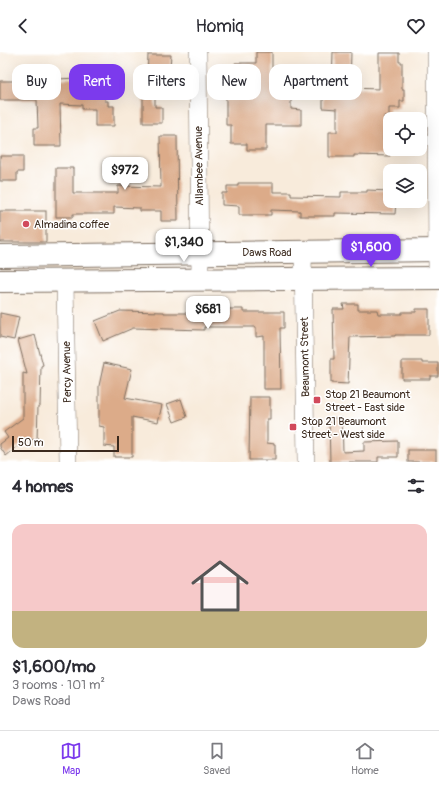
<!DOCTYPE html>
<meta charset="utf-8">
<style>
body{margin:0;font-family:Pangolin,sans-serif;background:#f7f7f7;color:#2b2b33;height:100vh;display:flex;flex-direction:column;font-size:15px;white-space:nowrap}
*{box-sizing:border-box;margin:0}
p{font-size:13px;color:#7c7c81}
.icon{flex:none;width:22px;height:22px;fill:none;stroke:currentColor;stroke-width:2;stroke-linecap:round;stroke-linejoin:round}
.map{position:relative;height:410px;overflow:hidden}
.side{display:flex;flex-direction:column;background:#fff;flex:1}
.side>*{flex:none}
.top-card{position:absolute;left:12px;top:12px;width:415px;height:36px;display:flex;gap:8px}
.tools{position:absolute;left:383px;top:60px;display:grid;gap:8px}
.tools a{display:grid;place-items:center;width:44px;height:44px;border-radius:8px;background:#fff;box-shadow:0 4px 16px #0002;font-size:20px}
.scale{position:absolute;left:12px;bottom:10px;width:107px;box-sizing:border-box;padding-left:4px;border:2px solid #3b2a1e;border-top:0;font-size:11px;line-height:14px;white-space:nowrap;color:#3b2a1e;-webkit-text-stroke:3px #fff;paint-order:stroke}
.price{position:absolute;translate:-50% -34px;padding:0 9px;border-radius:8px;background:#fff;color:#222;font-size:13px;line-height:26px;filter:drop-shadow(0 1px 2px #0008)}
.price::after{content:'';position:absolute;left:50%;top:24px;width:12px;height:9px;margin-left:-6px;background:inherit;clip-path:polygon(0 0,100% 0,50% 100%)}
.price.on{background:#7c3aed;color:#fff}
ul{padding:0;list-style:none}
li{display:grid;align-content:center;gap:8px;height:212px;padding:0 12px}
li span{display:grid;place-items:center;height:124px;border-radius:12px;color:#555}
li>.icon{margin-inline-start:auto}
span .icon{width:72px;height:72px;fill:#fffc;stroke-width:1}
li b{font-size:17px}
h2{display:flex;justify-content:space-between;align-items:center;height:48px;padding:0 12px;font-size:17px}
.chip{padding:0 14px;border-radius:12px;background:#fff;box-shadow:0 4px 16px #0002;font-size:14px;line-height:36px}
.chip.on{background:#7c3aed;color:#fff}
header{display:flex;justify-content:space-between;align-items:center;height:52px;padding:0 12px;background:#fff;font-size:18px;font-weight:600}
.tabs{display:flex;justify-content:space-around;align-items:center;height:56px;border-top:1px solid #e1e1e2;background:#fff;font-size:11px;color:#7c7c81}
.tabs a{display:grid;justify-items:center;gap:2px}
.tabs .on{color:#7c3aed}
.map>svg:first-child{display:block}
.building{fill:#dcab89}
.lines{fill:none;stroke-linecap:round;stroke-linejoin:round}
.street-casing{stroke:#7d6e60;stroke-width:18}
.secondary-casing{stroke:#7d6e60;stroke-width:24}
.street{stroke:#fff;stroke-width:17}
.secondary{stroke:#fff;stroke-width:22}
.poi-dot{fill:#d1495b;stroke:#fff;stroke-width:1.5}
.labels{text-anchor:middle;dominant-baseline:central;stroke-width:3;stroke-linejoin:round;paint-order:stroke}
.street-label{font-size:11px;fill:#3b2a1e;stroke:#fff}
.poi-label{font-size:11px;fill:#3b2a1e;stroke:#fff;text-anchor:start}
</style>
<header><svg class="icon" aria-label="back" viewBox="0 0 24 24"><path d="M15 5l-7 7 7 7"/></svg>Homiq<svg class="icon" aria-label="heart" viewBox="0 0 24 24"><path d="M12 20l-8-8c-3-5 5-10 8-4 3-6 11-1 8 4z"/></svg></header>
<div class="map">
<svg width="439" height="410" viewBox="0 0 439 410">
<rect width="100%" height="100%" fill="#fff"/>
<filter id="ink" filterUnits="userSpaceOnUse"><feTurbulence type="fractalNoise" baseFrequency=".025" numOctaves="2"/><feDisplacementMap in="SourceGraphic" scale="8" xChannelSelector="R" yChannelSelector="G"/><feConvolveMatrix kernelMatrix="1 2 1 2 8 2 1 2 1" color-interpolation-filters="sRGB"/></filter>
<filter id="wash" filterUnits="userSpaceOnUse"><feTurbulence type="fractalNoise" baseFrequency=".012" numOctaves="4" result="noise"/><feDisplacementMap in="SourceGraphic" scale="16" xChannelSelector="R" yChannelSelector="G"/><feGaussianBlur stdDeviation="0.9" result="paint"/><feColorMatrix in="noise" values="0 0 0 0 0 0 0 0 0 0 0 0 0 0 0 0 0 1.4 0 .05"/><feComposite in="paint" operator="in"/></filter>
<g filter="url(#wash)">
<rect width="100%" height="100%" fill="#f8ebdb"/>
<g id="blocks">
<g class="building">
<polygon points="256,0 272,0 272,37 291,37 291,57 301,58 301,73 266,73 266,98 247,98 247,92 231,92 231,73 226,73 226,36 234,36 235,11 256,11"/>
<polygon points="333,0 351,0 350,36 379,37 379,1 399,1 399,10 402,10 402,37 404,37 404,49 400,49 400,56 389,56 389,64 384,64 383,89 390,90 390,104 354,103 354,105 329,105 329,80 337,80 337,57 323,56 323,36 332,36"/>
<polygon points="148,3 171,3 170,15 167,15 167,28 147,28"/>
<polygon points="77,26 77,36 105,36 105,49 108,49 108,54 114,54 114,74 95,74 95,57 82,57 82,53 60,52 61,94 34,94 34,76 38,76 37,48 0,48 0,29 58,29 58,27"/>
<polygon points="155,45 155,55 162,55 162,71 143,71 143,46"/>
<polygon points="160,84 177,84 178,169 161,169 161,159 140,159 140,156 114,155 114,162 73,162 73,165 56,165 56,116 73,116 73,141 118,141 118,134 161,135"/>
<polygon points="0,104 23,104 23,120 17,120 17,129 0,129"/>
<polygon points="238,131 273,131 273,140 291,140 291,144 341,145 341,140 367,140 367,138 390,139 390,149 396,149 395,162 335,161 335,164 300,164 300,159 271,158 271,163 239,163 239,154 222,153 222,141 227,141 227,134 238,134"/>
<rect x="0" y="159" width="46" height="31"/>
<polygon points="343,252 358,252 358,258 377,258 378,262 402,262 402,260 416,260 416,257 429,257 429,283 395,283 395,284 350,285 348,332 331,331 331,307 334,307 333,257 344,257"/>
<polygon points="216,257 243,257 243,260 284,260 284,276 280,276 281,337 264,337 264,284 256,285 256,275 204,275 204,278 133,276 103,289 95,269 120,259 164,260 164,261 216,261"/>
<polygon points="0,261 19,265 14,288 0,285"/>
<polygon points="35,283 43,313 41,314 40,354 38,354 37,388 27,387 6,404 0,395 0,392 8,386 4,380 23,366 23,321 27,322 18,288"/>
<polygon points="402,309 422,309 422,311 438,311 438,324 430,324 430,327 402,327"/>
<polygon points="104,311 132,317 125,346 162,353 158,370 132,365 132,405 114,405 114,395 104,394 104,375 99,374 99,334"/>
<polygon points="250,345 270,345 270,367 267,367 267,391 275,392 275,408 249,408"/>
<polygon points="181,347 187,365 174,370 167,352"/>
<polygon points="329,366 342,366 343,400 364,399 364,390 398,389 398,405 378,405 378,410 330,410"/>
<rect x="408" y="398" width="28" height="12"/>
</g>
</g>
</g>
<g filter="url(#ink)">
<use href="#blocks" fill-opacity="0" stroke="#7d6e60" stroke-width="1"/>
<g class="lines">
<defs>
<g id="street">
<polyline points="198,0 200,228"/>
<polyline points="436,0 437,226"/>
<polyline points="303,200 306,410"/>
<polyline points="65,229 68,410"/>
</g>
<g id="secondary">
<polyline points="0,204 439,198"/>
<polyline points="0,229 439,226"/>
</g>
</defs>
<use href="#street" class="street-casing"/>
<use href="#secondary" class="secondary-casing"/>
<use href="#street" class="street"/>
<use href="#secondary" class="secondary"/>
</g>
</g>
<g class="poi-dot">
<circle cx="26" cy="172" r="4"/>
<rect x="313" y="344" width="8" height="8" rx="2"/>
<rect x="289" y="371" width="8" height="8" rx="2"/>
</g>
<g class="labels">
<g class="street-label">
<text transform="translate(199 114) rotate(-91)">Allambee Avenue</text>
<text x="267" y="200">Daws Road</text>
<text transform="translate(305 305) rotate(-91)">Beaumont Street</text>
<text transform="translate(67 320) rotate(-91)">Percy Avenue</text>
</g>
<g class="poi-label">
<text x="34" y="172">Almadina coffee</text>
<text x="325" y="342">Stop 21 Beaumont<tspan x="325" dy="13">Street - East side</tspan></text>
<text x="301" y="369">Stop 21 Beaumont<tspan x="301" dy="13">Street - West side</tspan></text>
</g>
</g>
</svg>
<div class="tools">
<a><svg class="icon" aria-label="locate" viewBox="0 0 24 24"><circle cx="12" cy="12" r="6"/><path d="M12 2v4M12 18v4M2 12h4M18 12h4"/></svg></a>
<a><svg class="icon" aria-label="layers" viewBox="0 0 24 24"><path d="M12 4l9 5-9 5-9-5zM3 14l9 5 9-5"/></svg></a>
</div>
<div class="scale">50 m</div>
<b class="price" style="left:125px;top:139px">$972</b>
<b class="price" style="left:184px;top:211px">$1,340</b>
<b class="price on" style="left:371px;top:216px">$1,600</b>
<b class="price" style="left:208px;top:278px">$681</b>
<div class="top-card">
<a class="chip">Buy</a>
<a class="chip on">Rent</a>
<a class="chip">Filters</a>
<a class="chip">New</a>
<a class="chip">Apartment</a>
</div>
</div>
<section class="side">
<h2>4 homes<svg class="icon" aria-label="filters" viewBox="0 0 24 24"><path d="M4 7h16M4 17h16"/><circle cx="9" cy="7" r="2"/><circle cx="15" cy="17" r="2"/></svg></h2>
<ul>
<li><span style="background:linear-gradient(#f6c9c9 70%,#c2b280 0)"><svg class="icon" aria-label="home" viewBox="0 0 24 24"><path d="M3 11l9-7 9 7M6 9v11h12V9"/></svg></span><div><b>$1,600/mo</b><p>3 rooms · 101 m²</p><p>Daws Road</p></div></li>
</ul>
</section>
<nav class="tabs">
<a class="on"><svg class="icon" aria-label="map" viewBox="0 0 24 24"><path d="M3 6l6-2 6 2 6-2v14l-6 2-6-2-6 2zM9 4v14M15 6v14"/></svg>Map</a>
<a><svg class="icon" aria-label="saved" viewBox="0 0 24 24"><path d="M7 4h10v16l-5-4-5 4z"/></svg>Saved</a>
<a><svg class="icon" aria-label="home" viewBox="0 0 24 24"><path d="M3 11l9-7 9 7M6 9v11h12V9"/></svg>Home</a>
</nav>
